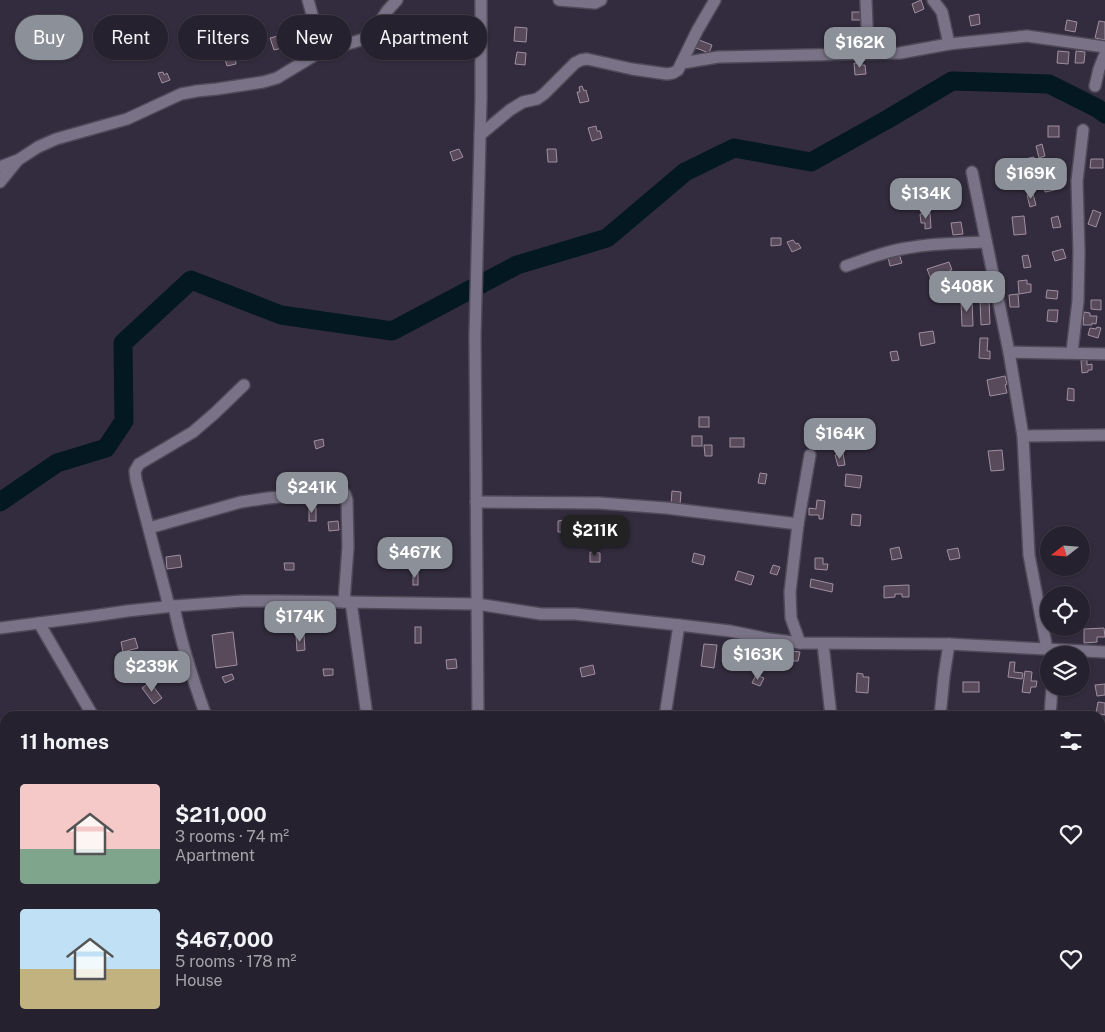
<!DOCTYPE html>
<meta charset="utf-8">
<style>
body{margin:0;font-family:"Public Sans",sans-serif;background:#2e2936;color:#f1f3f6;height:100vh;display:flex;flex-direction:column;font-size:19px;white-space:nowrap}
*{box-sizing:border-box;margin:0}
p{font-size:16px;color:#a4a3aa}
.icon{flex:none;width:28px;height:28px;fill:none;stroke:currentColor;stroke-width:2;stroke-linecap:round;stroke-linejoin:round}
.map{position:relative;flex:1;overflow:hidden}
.sheet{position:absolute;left:0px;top:711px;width:1105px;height:321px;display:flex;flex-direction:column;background:#26212e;border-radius:15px 15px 0 0;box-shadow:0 1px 4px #0004,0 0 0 1px #423e4a}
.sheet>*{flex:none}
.banner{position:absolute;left:15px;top:15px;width:500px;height:45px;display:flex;gap:10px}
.needle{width:32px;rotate:253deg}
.buttons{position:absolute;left:1040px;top:526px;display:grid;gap:10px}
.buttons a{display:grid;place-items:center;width:50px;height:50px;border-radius:50%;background:#26212e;box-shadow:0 1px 4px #0004,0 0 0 1px #423e4a;font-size:25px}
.price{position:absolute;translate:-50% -42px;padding:0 11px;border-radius:10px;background:#8c9099;color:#fff;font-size:16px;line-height:32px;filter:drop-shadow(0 1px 2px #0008)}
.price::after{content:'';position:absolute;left:50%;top:30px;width:15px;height:11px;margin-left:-8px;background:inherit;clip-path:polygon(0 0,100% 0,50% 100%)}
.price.selected{background:#222;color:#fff}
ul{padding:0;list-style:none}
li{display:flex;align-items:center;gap:15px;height:125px;padding:0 20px}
li span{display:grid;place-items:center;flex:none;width:140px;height:100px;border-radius:5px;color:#555}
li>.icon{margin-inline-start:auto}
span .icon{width:60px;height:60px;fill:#fffc;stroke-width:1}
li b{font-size:21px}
h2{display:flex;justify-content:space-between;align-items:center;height:60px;padding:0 20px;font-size:21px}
.tag{padding:0 18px;border-radius:22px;background:#26212e;box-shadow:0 1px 4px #0004,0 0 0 1px #423e4a;font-size:18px;line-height:45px}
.tag.selected{background:#8c9099;color:#fff}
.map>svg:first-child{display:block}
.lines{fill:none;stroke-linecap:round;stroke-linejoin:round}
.stream{stroke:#46545d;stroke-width:3}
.river{stroke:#031820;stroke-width:19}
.building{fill:#584a5a;stroke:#9f8fa1}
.minor-casing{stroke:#4f4958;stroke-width:14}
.minor{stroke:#7a7387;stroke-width:11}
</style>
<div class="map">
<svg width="1105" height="1032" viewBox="0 0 1105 1032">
<rect width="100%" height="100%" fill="#332c3e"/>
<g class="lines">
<g class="stream">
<polyline points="287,1028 297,1032"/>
<polyline points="765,1028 768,1031 773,1032"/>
<polyline points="399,1032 441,1028"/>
</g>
<g class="river">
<polyline points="0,502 57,463 106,448 124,421 123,343 191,280 281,315 392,331 517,265 607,238 685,172 734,148 811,162 888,119 952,81 1049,84 1097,108 1105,114"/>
<polyline points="0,805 5,809"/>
<polyline points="215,1032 215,1028"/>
</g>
</g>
<g class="building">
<polygon points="921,0 924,9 915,13 912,4"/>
<rect x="852" y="12" width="9" height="8"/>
<polygon points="979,14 980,24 971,26 969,16"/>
<polygon points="465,17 467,28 457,30 454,20"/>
<polygon points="1067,20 1077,22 1075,32 1065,30"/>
<polygon points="1099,21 1105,22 1105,40 1095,38"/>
<polygon points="515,27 527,28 526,42 514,41"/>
<polygon points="262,33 265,45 251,48 248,36"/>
<polygon points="278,36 282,48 274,50 270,38"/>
<polygon points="699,40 712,45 709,53 696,48"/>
<polygon points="1058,51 1069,52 1068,64 1057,63"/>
<polygon points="1076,51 1085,52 1084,63 1075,63"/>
<polygon points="517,52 526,53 525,65 515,64"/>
<polygon points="235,57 236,64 227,66 225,59"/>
<polygon points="854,63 858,63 858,65 865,65 866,74 855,75"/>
<polygon points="163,72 164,75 167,73 170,80 162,83 158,73"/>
<polygon points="582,86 584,91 586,90 589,101 580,103 577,92 580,92 579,87"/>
<polygon points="596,126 597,131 600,131 602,138 592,141 588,128"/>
<rect x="1048" y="126" width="11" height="11"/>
<polygon points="1042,144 1045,156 1039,158 1036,146"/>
<polygon points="459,149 463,157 453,161 450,152"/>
<polygon points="547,149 556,149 557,162 548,162"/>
<polygon points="1034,157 1036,168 1027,169 1025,159"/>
<polygon points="1091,159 1103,159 1103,168 1090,168"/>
<polygon points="1053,178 1055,190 1045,192 1043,181"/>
<polygon points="1033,194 1036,205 1030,207 1027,195"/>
<polygon points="1093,210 1101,213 1096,227 1088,224"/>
<polygon points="930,213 931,228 925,229 925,223 921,223 920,214"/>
<polygon points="1024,216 1026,234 1014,235 1012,217"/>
<polygon points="1058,216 1061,227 1053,228 1051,218"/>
<polygon points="961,222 963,234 953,235 951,223"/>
<polygon points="771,238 781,238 781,245 771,246"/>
<polygon points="793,240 796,244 798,243 801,248 792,252 787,242"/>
<polygon points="1063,249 1066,258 1055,261 1052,252"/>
<polygon points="899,254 902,263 890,266 888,257"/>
<polygon points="1028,255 1031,267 1024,268 1022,256"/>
<polygon points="949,262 952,270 950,270 951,277 950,277 951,282 937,286 936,281 932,282 927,269"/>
<rect x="970" y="279" width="8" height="13"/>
<polygon points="1027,280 1027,284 1031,284 1031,292 1019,294 1018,281"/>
<polygon points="1047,290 1058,291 1057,299 1046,298"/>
<polygon points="1018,294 1019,307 1010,307 1009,295"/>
<polygon points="989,299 990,324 981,325 980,300"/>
<polygon points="972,300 973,326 962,326 961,301"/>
<polygon points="1091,300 1101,300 1101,310 1091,309"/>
<polygon points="1048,310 1058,310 1057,322 1047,321"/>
<polygon points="1084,312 1090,313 1090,316 1097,316 1096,324 1092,323 1092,325 1083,325"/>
<polygon points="1097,327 1101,328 1098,338 1088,335 1090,328 1096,329"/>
<polygon points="933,331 935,343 921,346 919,333"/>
<polygon points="980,338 988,338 987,351 990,351 990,359 979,358"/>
<polygon points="897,351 899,360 892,361 890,352"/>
<polygon points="1081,360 1087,360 1087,365 1092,364 1092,370 1088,370 1088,372 1082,373"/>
<polygon points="1005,376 1007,384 1005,385 1007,393 990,396 987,380"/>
<polygon points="1068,388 1074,389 1074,401 1067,400"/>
<rect x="699" y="417" width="10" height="10"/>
<rect x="692" y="436" width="10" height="10"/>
<rect x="730" y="438" width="14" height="9"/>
<polygon points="323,439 324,446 316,449 314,441"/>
<polygon points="704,445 712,445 712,456 705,456"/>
<polygon points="1002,450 1004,470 991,471 988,451"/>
<polygon points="843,453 845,465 838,466 835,455"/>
<polygon points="760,473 767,474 765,484 758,483"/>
<polygon points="846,474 862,476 860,488 845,486"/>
<polygon points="672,491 681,492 680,505 671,504"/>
<polygon points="817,500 825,501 823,519 819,519 819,515 809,515 809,508 816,509"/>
<rect x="309" y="508" width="7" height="13"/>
<polygon points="852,514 861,515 860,526 851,525"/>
<polygon points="564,520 569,520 570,533 566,534"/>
<polygon points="564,520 564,532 558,532 558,521"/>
<polygon points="338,521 339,530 329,531 328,522"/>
<polygon points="424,543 424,548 422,548 423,558 413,559 411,545"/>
<polygon points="899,547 902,558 892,560 890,549"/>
<polygon points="958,548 960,558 950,560 947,550"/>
<polygon points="590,552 600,553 600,562 590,562"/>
<polygon points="694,553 705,556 703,565 692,562"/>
<polygon points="180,555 182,567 167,569 166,557"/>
<polygon points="815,558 823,558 823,564 828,564 827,570 815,569"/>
<polygon points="284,563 294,563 294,570 285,570"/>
<polygon points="773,565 780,567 777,575 770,573"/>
<polygon points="738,571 754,576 751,585 735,580"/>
<rect x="413" y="573" width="5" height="12"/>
<polygon points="811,579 833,584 832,592 810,587"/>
<polygon points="909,585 909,597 902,597 902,594 895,594 895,597 884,598 884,586"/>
<rect x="415" y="627" width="6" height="16"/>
<polygon points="1104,628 1105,637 1097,637 1097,642 1084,643 1084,629"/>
<polygon points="233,632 237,665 216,668 212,635"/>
<polygon points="296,635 304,635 305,650 297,651"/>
<polygon points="135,638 138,648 123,652 121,642"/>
<polygon points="704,644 717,645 714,668 701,666"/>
<polygon points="793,651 800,652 798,661 791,661"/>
<polygon points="456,659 457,668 447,669 446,660"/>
<polygon points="1010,662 1015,662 1014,672 1023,673 1022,679 1008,677"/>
<polygon points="593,665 595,674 582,677 580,668"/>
<polygon points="323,669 333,669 333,675 324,676"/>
<polygon points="1025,671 1032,672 1031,681 1037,681 1036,687 1031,687 1030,693 1022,692"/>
<polygon points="857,673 863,674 863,677 869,677 868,693 856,692"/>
<polygon points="232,674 234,679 225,683 222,677"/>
<polygon points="756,675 764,678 760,686 752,683"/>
<polygon points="150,682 162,698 154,704 142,688"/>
<rect x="963" y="682" width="16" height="10"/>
<polygon points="1105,684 1105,695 1097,696 1095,685"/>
<polygon points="1098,702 1105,703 1105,715 1096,713"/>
<polygon points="1103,759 1105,759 1105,777 1100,776"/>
<polygon points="1102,922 1105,922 1105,939 1100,938"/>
</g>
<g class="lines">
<defs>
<g id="minor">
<polyline points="308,0 318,36 320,52"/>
<polyline points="559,0 595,3 601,0"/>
<polyline points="866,0 868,53"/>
<polyline points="933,0 942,12 949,44"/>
<polyline points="682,63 718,57 900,53 949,44 1027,36 1105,47"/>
<polyline points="1095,86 1099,69 1105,54"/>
<polyline points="480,135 510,110 523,102 537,99 544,94 575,63 581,60 587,59 632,69 667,74 673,73 678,70 697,31 715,0"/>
<polyline points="0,167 18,160 38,147 56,139 127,119 181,94 197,91 217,89 263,82 277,78 320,52 361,40 368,36 374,31 387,11 397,0"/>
<polyline points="972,172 1009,352 1023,436 1029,555 1047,649"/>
<polyline points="0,182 17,161"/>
<path d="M 846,266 C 866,259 886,251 907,248 C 932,243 959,243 986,242"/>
<polyline points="1009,352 1105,354"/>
<polyline points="1072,352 1078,301 1079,252 1077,181 1083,130"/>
<polyline points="1023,436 1105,435"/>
<polyline points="476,502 599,503 666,508 798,524"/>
<polyline points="149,528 241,502 268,498 340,492 345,494 347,500 348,547 344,602"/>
<polyline points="351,602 367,716"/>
<polyline points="169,606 136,480 135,471 139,464 193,432 215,413 244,385"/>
<path d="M 174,606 C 181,644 193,680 206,716"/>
<polyline points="39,623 93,716"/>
<polyline points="0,628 93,616 127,611 174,606 243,601 279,601 477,604 541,614 575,614 679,625 730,631 769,639 800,643 949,644 1105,652"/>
<polyline points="800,643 791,618 790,592 798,524 810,455"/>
<polyline points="823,644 831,716"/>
<polyline points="478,716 475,336 481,98 481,0"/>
<polyline points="665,716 679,625"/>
<polyline points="940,716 944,676 949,644"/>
<polyline points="1050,716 1052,688"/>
<polyline points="670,1028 670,1032"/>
</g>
</defs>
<use href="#minor" class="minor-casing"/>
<use href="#minor" class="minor"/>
</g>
</svg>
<div class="buttons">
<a><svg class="needle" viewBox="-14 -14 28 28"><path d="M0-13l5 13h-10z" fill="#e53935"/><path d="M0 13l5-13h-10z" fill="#a4a3aa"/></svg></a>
<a><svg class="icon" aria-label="locate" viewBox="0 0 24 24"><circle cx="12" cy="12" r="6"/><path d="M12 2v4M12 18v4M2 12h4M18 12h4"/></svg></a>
<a><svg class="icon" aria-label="layers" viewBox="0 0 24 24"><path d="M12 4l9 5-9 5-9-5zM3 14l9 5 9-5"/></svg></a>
</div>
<b class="price" style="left:860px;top:69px">$162K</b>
<b class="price" style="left:1031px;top:200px">$169K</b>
<b class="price" style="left:926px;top:220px">$134K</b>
<b class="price" style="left:967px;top:313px">$408K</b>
<b class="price" style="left:840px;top:460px">$164K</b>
<b class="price" style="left:312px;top:514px">$241K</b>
<b class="price selected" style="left:595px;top:557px">$211K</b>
<b class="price" style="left:415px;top:579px">$467K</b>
<b class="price" style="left:300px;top:643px">$174K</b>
<b class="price" style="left:758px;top:681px">$163K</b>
<b class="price" style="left:152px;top:693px">$239K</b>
<div class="banner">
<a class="tag selected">Buy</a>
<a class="tag">Rent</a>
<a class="tag">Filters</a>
<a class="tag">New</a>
<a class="tag">Apartment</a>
</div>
<section class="sheet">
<h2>11 homes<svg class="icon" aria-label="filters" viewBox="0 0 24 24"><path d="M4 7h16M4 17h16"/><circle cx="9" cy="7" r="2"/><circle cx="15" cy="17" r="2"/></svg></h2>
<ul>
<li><span style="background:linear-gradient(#f6c9c9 65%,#7fa58c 0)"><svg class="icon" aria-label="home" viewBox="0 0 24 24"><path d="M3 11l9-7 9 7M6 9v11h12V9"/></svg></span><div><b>$211,000</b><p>3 rooms · 74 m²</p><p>Apartment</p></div><svg class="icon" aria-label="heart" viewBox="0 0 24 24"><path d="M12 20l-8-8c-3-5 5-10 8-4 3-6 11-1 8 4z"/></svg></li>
<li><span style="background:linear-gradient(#bfe0f5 60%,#c2b280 0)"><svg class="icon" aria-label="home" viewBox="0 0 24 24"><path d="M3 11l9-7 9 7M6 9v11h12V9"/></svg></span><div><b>$467,000</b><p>5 rooms · 178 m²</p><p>House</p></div><svg class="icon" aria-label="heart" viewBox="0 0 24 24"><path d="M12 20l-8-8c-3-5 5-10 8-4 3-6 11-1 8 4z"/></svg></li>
</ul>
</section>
</div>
